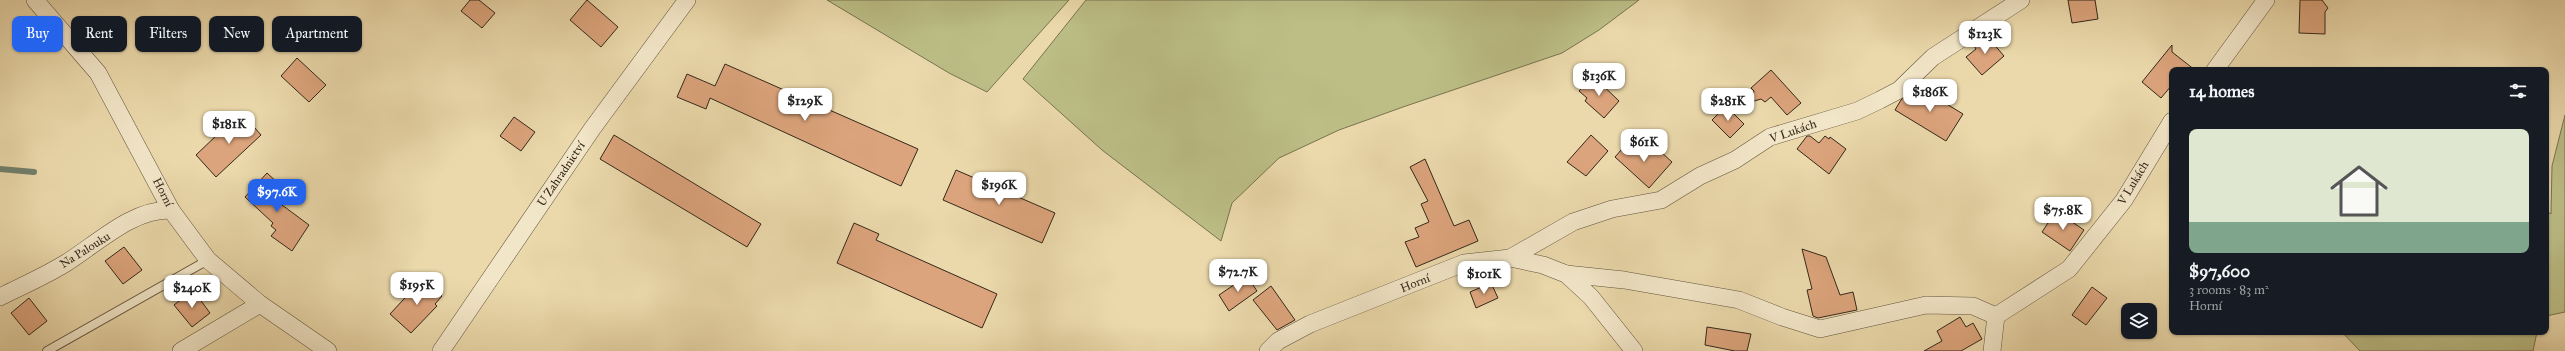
<!DOCTYPE html>
<meta charset="utf-8">
<style>
body{margin:0;font-family:"IM FELL Great Primer",serif;background:#20242c;color:#f1f3f6;height:100vh;display:flex;flex-direction:column;font-size:15px;white-space:nowrap}
*{box-sizing:border-box;margin:0}
p{font-size:13px;color:#9ea1a6}
.icon{flex:none;width:22px;height:22px;fill:none;stroke:currentColor;stroke-width:2;stroke-linecap:round;stroke-linejoin:round}
.map{position:relative;flex:1;overflow:hidden}
.panel{position:absolute;left:2169px;top:67px;width:380px;height:268px;display:flex;flex-direction:column;background:#171b24;border-radius:8px;box-shadow:0 1px 3px #0004}
.panel>*{flex:none}
.banner{position:absolute;left:12px;top:16px;width:380px;height:36px;display:flex;gap:8px}
.tools{position:absolute;left:2121px;top:303px;display:grid;gap:8px}
.tools a{display:grid;place-items:center;width:36px;height:36px;border-radius:8px;background:#171b24;box-shadow:0 1px 3px #0004;font-size:20px}
.price{position:absolute;translate:-50% -34px;padding:0 9px;border-radius:8px;background:#fff;color:#222;font-size:13px;line-height:26px;filter:drop-shadow(0 1px 2px #0008)}
.price::after{content:'';position:absolute;left:50%;top:24px;width:12px;height:9px;margin-left:-6px;background:inherit;clip-path:polygon(0 0,100% 0,50% 100%)}
.price.active{background:#2563eb;color:#fff}
ul{padding:0;list-style:none}
li{display:grid;align-content:center;gap:8px;height:212px;padding:0 20px}
li span{display:grid;place-items:center;height:124px;border-radius:8px;color:#555}
li>.icon{margin-inline-start:auto}
span .icon{width:72px;height:72px;fill:#fffc;stroke-width:1}
li b{font-size:17px}
h2{display:flex;justify-content:space-between;align-items:center;height:48px;padding:0 20px;font-size:17px}
.tag{padding:0 14px;border-radius:8px;background:#171b24;box-shadow:0 1px 3px #0004;font-size:14px;line-height:36px}
.tag.active{background:#2563eb;color:#fff}
.map>svg:first-child{display:block}
.green{fill:#bcbe86;stroke:#787350}
.lines{fill:none;stroke-linecap:round;stroke-linejoin:round}
.stream{stroke:#71806d;stroke-width:6}
.building{fill:#dca47c;stroke:#34281a}
.lane-casing{stroke:#62543e;stroke-width:10}
.street-casing{stroke:#62543e;stroke-width:18}
.lane{stroke:#f2e6c8;stroke-width:8}
.street{stroke:#f2e6c8;stroke-width:17}
.labels{text-anchor:middle;dominant-baseline:central;stroke-width:3.5;stroke-linejoin:round;paint-order:stroke}
.street-label{font-size:12px;fill:#34281a;stroke:#f2e6c8}
</style>
<div class="map">
<svg width="2565" height="351" viewBox="0 0 2565 351">
<rect width="100%" height="100%" fill="#ebd9ab"/>
<filter id="stains"><feTurbulence type="fractalNoise" baseFrequency=".005" numOctaves="4"/><feColorMatrix values="0 0 0 0 .2 0 0 0 0 .09 0 0 0 0 .02 0 0 0 .5 -.17"/></filter>
<radialGradient id="worn" r=".72"><stop offset=".6" stop-color="#630" stop-opacity="0"/><stop offset="1" stop-color="#630" stop-opacity=".3"/></radialGradient>
<g class="green">
<polygon points="827,0 1069,0 987,92 949,73"/>
<polygon points="1086,0 1639,0 1599,30 1562,53 1403,107 1339,130 1279,158 1232,203 1221,241 1102,150 1023,79"/>
<polygon points="2565,115 2565,312 2546,316 2546,210 2551,214 2552,166"/>
<polygon points="2342,332 2537,332 2533,351 2360,351"/>
</g>
<g class="lines">
<polyline class="stream" points="0,169 34,172"/>
</g>
<g class="building">
<polygon points="470,0 479,0 495,13 482,28 461,11"/>
<polygon points="587,0 618,27 601,47 570,20"/>
<polygon points="2068,0 2095,0 2098,19 2072,23"/>
<polygon points="2300,0 2322,0 2328,8 2325,12 2325,34 2299,33"/>
<polygon points="1986,35 2004,56 1982,75 1966,57 1976,49 1973,44"/>
<polygon points="2172,45 2172,52 2195,70 2172,70 2172,85 2161,98 2142,82"/>
<polygon points="297,58 326,85 309,102 281,76"/>
<polygon points="725,64 918,149 901,186 710,98 706,109 677,97 687,74 715,86"/>
<polygon points="1771,70 1801,103 1787,115 1771,97 1765,102 1761,99 1751,102 1754,91 1751,88"/>
<polygon points="1593,76 1619,101 1604,118 1585,101 1587,98 1579,91"/>
<polygon points="1917,86 1963,114 1946,141 1895,110 1901,100"/>
<polygon points="1726,106 1744,124 1730,138 1712,120"/>
<polygon points="241,112 261,135 216,177 196,155"/>
<polygon points="514,117 535,132 521,151 500,136"/>
<polygon points="614,135 761,224 747,247 600,159"/>
<polygon points="1591,135 1608,151 1586,176 1567,162"/>
<polygon points="1807,136 1810,136 1819,143 1825,136 1829,139 1830,137 1846,149 1829,174 1797,149"/>
<polygon points="1629,141 1642,153 1651,143 1672,162 1649,188 1615,157"/>
<polygon points="1425,159 1454,226 1469,220 1478,241 1416,267 1405,242 1419,237 1415,228 1429,222 1421,204 1428,201 1410,167"/>
<polygon points="956,170 1055,213 1042,243 943,200"/>
<polygon points="267,173 280,185 271,195 274,199 309,225 292,251 271,236 276,230 271,226 273,223 245,197"/>
<polygon points="2056,211 2084,230 2070,251 2042,232"/>
<polygon points="854,223 879,234 876,240 997,294 982,328 837,263"/>
<polygon points="124,247 142,270 123,284 105,261"/>
<polygon points="1802,249 1826,257 1840,295 1853,292 1857,310 1818,318 1813,316 1807,290 1812,289"/>
<polygon points="1247,276 1257,291 1229,311 1219,295"/>
<polygon points="425,280 442,296 435,304 437,306 411,333 390,314 416,286 417,288"/>
<polygon points="1491,283 1498,298 1476,308 1470,292"/>
<polygon points="1271,286 1295,320 1277,330 1253,300"/>
<polygon points="2092,287 2107,298 2086,325 2072,315"/>
<polygon points="193,290 210,313 192,327 174,305"/>
<polygon points="29,298 47,321 29,335 11,313"/>
<polygon points="1960,317 1966,327 1973,323 1982,339 1961,351 1924,351 1942,341 1937,331"/>
<polygon points="1707,327 1751,334 1747,351 1735,351 1705,345"/>
</g>
<g class="lines">
<defs>
<polyline id="lane" points="47,351 208,260"/>
<g id="street">
<polyline points="35,0 98,73 171,210 208,260 260,304 328,351"/>
<polyline points="2215,70 2266,0"/>
<polyline points="1510,258 1573,222 1612,209 1661,200 1700,176 1735,160 1770,137 1857,111 1880,100 1899,90 1933,57 2021,0"/>
<polyline points="1566,274 1624,280 1739,300 1782,317 1820,329 1926,305 1973,306 1996,316"/>
<path d="M 0,297 C 22,286 45,276 66,263 C 98,243 132,209 171,210"/>
<polyline points="181,351 260,304"/>
<polyline points="441,351 592,129 687,0"/>
<polyline points="1268,351 1278,341 1310,324 1464,263 1510,258 1543,265 1566,274 1591,297 1634,351"/>
<polyline points="1992,351 1996,316 2069,269 2124,200 2172,121"/>
</g>
</defs>
<use href="#lane" class="lane-casing"/>
<use href="#street" class="street-casing"/>
<use href="#lane" class="lane"/>
<use href="#street" class="street"/>
</g>
<g class="labels">
<g class="street-label">
<text transform="translate(1793 131) rotate(-19)">V Lukách</text>
<text transform="translate(561 174) rotate(-56)">U Zahradnictví</text>
<text transform="translate(2133 183) rotate(-59)">V Lukách</text>
<text transform="translate(163 192) rotate(63)">Horní</text>
<text transform="translate(85 250) rotate(-32)">Na Palouku</text>
<text transform="translate(1415 283) rotate(-22)">Horní</text>
</g>
</g>
<rect width="100%" height="100%" filter="url(#stains)"/>
<rect width="100%" height="100%" fill="url(#worn)"/>
</svg>
<div class="tools">
<a><svg class="icon" aria-label="layers" viewBox="0 0 24 24"><path d="M12 4l9 5-9 5-9-5zM3 14l9 5 9-5"/></svg></a>
</div>
<b class="price" style="left:1985px;top:55px">$123K</b>
<b class="price" style="left:1599px;top:97px">$136K</b>
<b class="price" style="left:1930px;top:113px">$186K</b>
<b class="price" style="left:805px;top:122px">$129K</b>
<b class="price" style="left:1728px;top:122px">$281K</b>
<b class="price" style="left:229px;top:145px">$181K</b>
<b class="price" style="left:1644px;top:163px">$61K</b>
<b class="price" style="left:999px;top:206px">$196K</b>
<b class="price active" style="left:277px;top:213px">$97.6K</b>
<b class="price" style="left:2063px;top:231px">$75.8K</b>
<b class="price" style="left:1238px;top:293px">$72.7K</b>
<b class="price" style="left:1484px;top:295px">$101K</b>
<b class="price" style="left:417px;top:306px">$195K</b>
<b class="price" style="left:192px;top:309px">$240K</b>
<div class="banner">
<a class="tag active">Buy</a>
<a class="tag">Rent</a>
<a class="tag">Filters</a>
<a class="tag">New</a>
<a class="tag">Apartment</a>
</div>
<section class="panel">
<h2>14 homes<svg class="icon" aria-label="filters" viewBox="0 0 24 24"><path d="M4 7h16M4 17h16"/><circle cx="9" cy="7" r="2"/><circle cx="15" cy="17" r="2"/></svg></h2>
<ul>
<li><span style="background:linear-gradient(#dfe7d0 75%,#7fa58c 0)"><svg class="icon" aria-label="home" viewBox="0 0 24 24"><path d="M3 11l9-7 9 7M6 9v11h12V9"/></svg></span><div><b>$97,600</b><p>3 rooms · 83 m²</p><p>Horní</p></div></li>
</ul>
</section>
</div>
